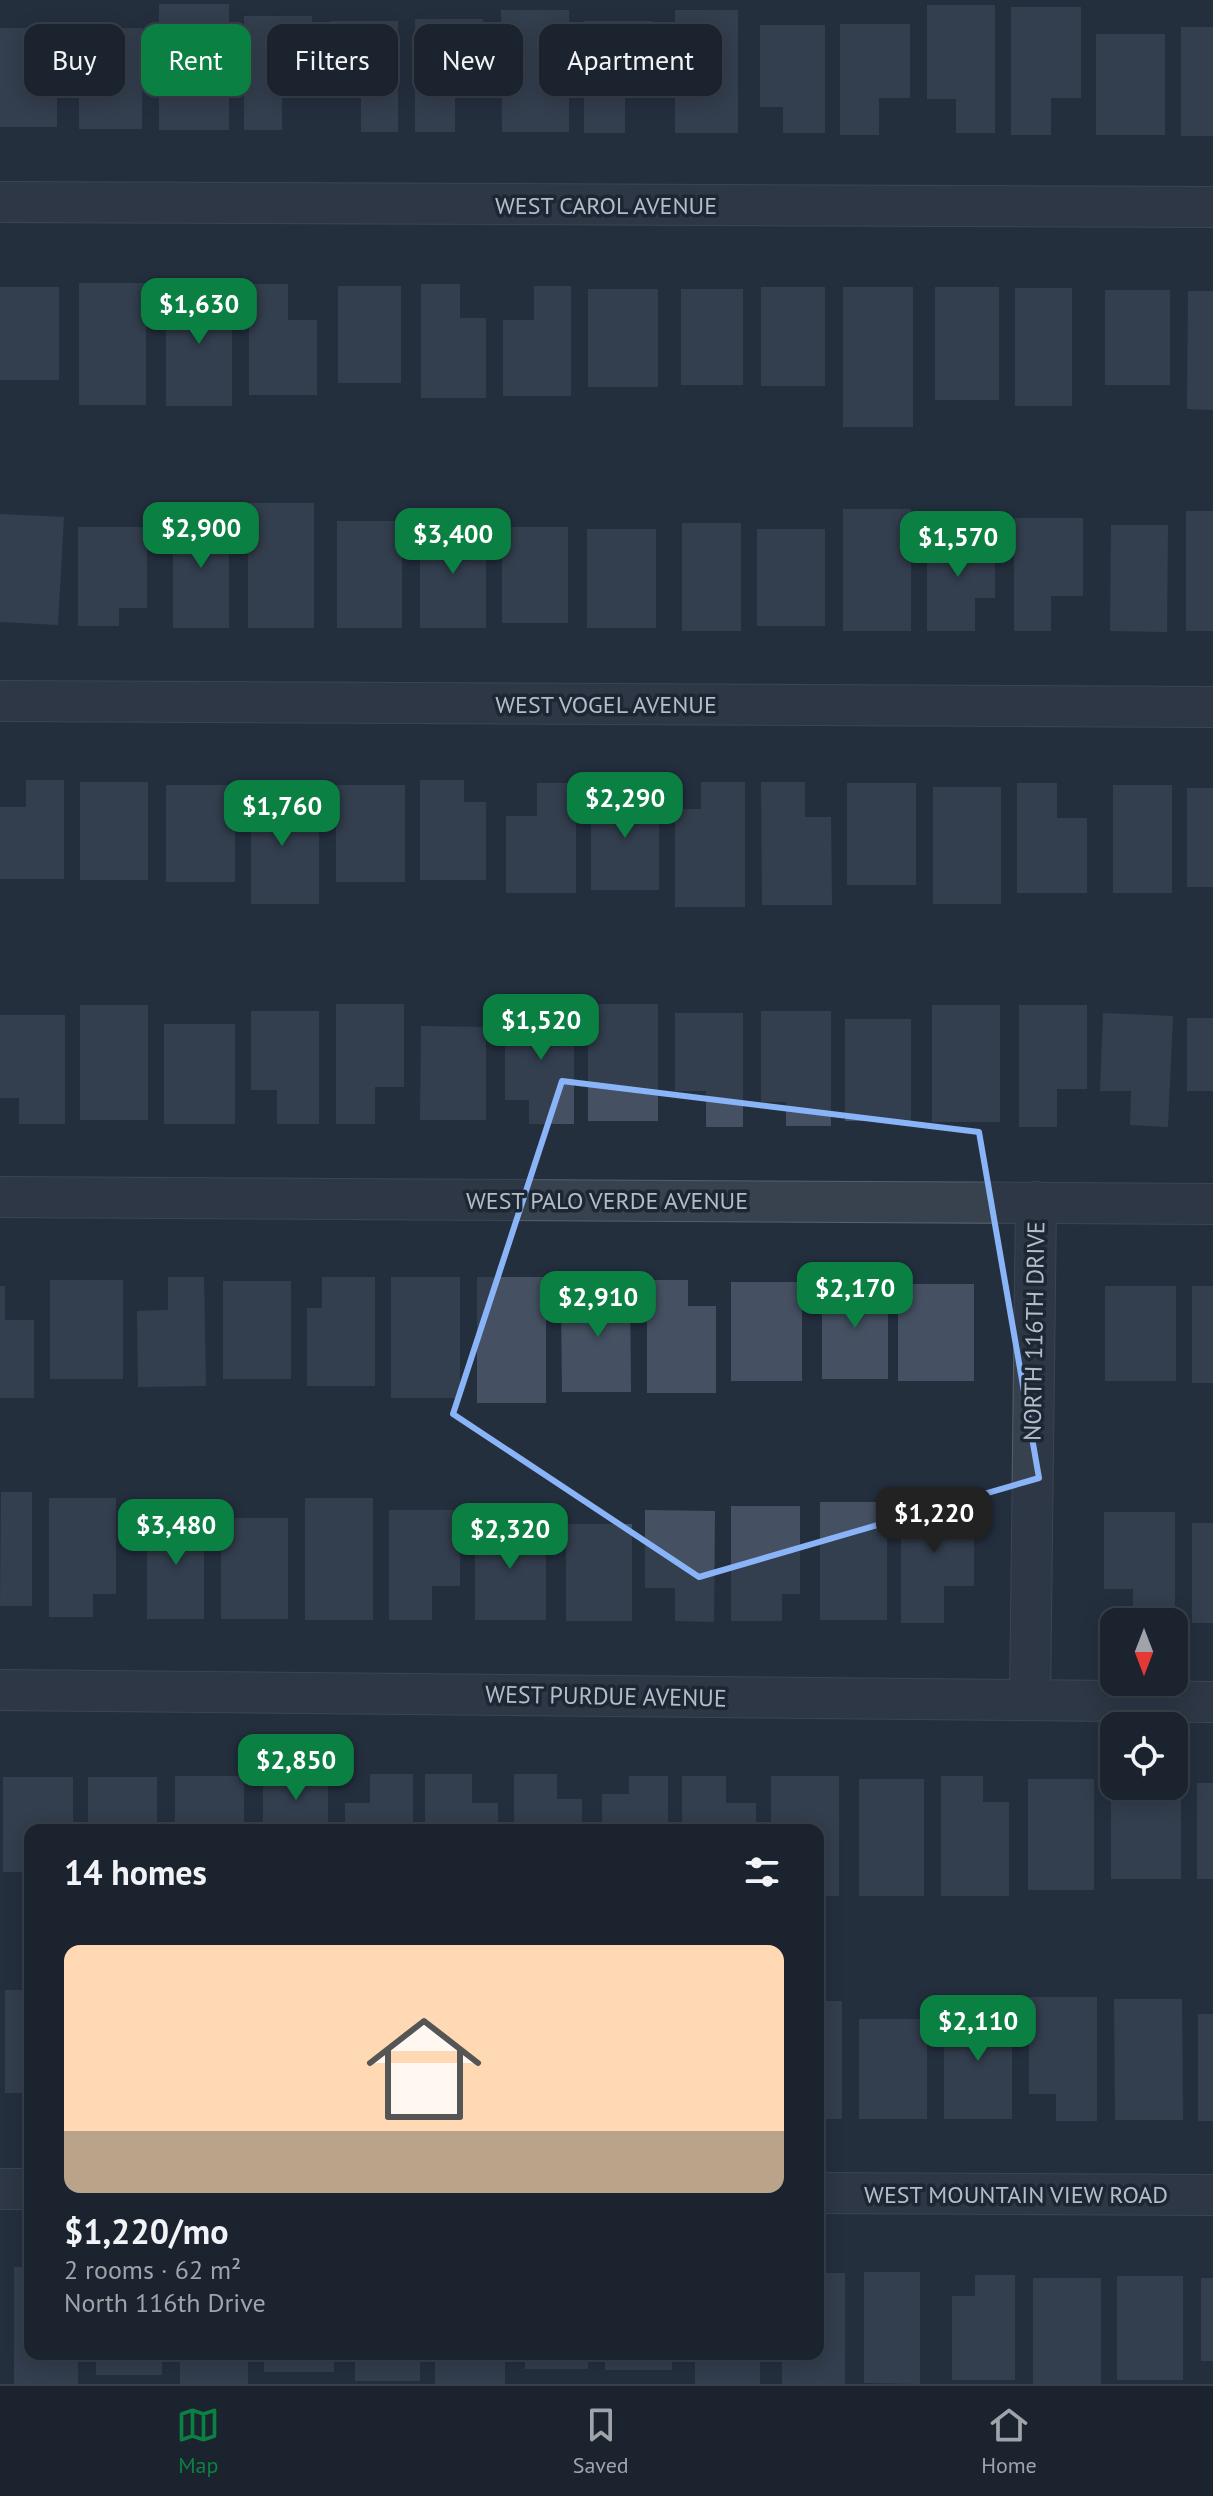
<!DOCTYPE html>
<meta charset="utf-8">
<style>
body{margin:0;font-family:"PT Sans",sans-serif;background:#242b36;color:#f1f3f6;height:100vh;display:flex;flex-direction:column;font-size:30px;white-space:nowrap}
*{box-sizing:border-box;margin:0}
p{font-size:26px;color:#a0a4aa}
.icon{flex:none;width:44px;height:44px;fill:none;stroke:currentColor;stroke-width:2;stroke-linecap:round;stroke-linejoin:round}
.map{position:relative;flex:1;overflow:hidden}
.panel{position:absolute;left:24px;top:1824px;width:800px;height:536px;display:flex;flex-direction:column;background:#1b232e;border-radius:16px;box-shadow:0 4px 20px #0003,0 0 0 2px #39404a}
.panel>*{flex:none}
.guide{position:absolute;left:24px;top:24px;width:800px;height:72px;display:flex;gap:16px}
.needle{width:52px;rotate:180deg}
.buttons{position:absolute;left:1100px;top:1608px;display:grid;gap:16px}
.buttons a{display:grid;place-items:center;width:88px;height:88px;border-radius:16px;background:#1b232e;box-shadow:0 4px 20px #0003,0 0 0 2px #39404a;font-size:40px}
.price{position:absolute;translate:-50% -68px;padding:0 18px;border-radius:16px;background:#0b8043;color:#fff;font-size:26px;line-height:52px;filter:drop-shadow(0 2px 4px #0008)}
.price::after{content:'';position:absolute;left:50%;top:48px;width:24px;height:18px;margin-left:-12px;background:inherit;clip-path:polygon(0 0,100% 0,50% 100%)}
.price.active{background:#222;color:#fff}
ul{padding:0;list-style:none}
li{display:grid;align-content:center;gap:16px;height:424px;padding:0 40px}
li span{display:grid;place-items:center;height:248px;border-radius:16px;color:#555}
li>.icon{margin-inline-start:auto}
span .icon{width:144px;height:144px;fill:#fffc;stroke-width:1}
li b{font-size:34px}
h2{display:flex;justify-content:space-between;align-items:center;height:96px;padding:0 40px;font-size:34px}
.tag{padding:0 28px;border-radius:16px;background:#1b232e;box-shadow:0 4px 20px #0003,0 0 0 2px #39404a;font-size:28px;line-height:72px}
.tag.active{background:#0b8043;color:#fff}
.dock{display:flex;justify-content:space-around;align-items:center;height:112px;border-top:2px solid #39404a;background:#1b232e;font-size:22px;color:#a0a4aa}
.dock a{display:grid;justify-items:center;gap:4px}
.dock .active{color:#0b8043}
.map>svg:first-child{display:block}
.building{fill:#455162}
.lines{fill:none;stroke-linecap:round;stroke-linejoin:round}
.minor-casing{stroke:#565f6c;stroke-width:42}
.minor{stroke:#38414e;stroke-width:40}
.marked{fill:none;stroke:#8ab4f8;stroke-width:6;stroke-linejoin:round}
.labels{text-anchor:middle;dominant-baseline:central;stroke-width:7;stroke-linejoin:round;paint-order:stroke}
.street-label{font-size:24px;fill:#b4bcc9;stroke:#1d2633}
</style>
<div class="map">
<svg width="1213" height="2384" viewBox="0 0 1213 2384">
<rect width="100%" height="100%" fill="#242f3e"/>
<g class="building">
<rect x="159" y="4" width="70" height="126"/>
<polygon points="927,5 995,5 995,133 956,133 956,99 927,99"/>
<polygon points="1011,7 1081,7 1081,98 1051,98 1051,135 1011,135"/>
<polygon points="501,10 569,10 569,132 502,132"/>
<rect x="675" y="10" width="63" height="123"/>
<polygon points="244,16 312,16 312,94 282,94 282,130 244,130"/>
<polygon points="415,19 483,19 483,96 455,96 455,132 415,132"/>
<polygon points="330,21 398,21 398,132 361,132 361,96 330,96"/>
<polygon points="584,21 653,21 653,98 625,98 625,133 584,133"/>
<polygon points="840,24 910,24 910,98 879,98 879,135 840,135"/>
<polygon points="760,25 825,25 825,133 783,133 783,107 760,107"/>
<rect x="1181" y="27" width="32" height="109"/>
<rect x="0" y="28" width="57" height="99"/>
<rect x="79" y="28" width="63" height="101"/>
<rect x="1096" y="34" width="69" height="101"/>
<rect x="79" y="283" width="67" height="122"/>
<polygon points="249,284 288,284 288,320 317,320 317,395 249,395"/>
<polygon points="421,284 460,284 460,318 486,318 486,398 421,398"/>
<rect x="166" y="286" width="66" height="120"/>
<rect x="338" y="286" width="63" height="97"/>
<polygon points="534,286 571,286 571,396 503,396 503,320 534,320"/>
<rect x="0" y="287" width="59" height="93"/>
<rect x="761" y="287" width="64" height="99"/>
<rect x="843" y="287" width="70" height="140"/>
<rect x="935" y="287" width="64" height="113"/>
<rect x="1015" y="288" width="57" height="118"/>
<rect x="588" y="289" width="70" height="98"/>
<rect x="681" y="289" width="62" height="96"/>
<rect x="1105" y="290" width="65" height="95"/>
<polygon points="1188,291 1213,291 1213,410 1187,409"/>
<rect x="248" y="503" width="66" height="125"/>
<rect x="843" y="509" width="68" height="122"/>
<rect x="1186" y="511" width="27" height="120"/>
<rect x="173" y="512" width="56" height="116"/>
<polygon points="0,514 64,517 58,625 0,622"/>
<polygon points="1014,518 1083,518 1083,596 1051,596 1051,631 1014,631"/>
<rect x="337" y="521" width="65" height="107"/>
<rect x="420" y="523" width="66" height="105"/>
<rect x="682" y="523" width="59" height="108"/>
<polygon points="1111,525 1168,525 1167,632 1110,631"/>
<polygon points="78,527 147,527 147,608 119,608 119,626 78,626"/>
<rect x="502" y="527" width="66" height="96"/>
<rect x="587" y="529" width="69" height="99"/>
<rect x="757" y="529" width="68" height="97"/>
<polygon points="927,534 995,534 995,598 975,598 975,631 927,631"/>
<polygon points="26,780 64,780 64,879 0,879 0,807 26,807"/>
<polygon points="251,780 291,780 291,814 319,814 319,904 251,904"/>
<polygon points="420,780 464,780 464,802 486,802 486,880 420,880"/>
<rect x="80" y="782" width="68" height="98"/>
<polygon points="701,782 745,782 745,907 675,907 675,809 701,809"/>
<polygon points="761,782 805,782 805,817 831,817 832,905 762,905"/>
<polygon points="537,783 576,783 576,893 506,893 506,816 537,816"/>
<rect x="847" y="783" width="69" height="102"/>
<polygon points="1017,783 1057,783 1057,818 1087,818 1087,893 1017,893"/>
<rect x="166" y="785" width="69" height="97"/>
<rect x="336" y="785" width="69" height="97"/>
<rect x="1113" y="785" width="59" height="108"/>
<rect x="933" y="787" width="68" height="117"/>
<rect x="1187" y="788" width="26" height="99"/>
<rect x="591" y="789" width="68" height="101"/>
<polygon points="336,1004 404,1004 404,1087 375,1087 375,1124 336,1124"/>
<rect x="588" y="1004" width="70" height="117"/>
<rect x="80" y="1005" width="68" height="115"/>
<rect x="932" y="1005" width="68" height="117"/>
<polygon points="1019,1005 1087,1005 1087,1089 1057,1089 1057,1127 1019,1127"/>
<polygon points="505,1007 574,1007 574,1124 529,1124 529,1100 505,1100"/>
<polygon points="251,1011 319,1011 319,1124 277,1124 277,1090 251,1090"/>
<polygon points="761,1011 831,1011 831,1126 786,1126 786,1102 761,1102"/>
<polygon points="675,1013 743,1013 743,1127 706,1127 706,1091 675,1091"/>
<polygon points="1103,1013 1173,1016 1168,1127 1130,1125 1131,1091 1100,1091"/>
<polygon points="0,1015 65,1015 65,1124 19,1124 19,1098 0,1098"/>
<rect x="1187" y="1018" width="26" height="73"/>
<rect x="845" y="1019" width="66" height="102"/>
<rect x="164" y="1024" width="71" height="100"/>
<polygon points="421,1026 486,1027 486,1120 420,1120"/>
<polygon points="168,1277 204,1277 206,1386 138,1387 137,1311 168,1310"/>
<polygon points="322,1277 375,1277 375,1386 307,1386 307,1308 322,1308"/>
<rect x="391" y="1277" width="69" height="121"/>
<rect x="477" y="1277" width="69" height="126"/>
<polygon points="588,1277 630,1277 631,1392 562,1392 561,1306 588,1306"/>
<rect x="50" y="1280" width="73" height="99"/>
<polygon points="647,1280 688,1280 688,1306 716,1306 716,1393 647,1393"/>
<rect x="223" y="1281" width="68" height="98"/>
<rect x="822" y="1281" width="66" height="98"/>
<rect x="731" y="1282" width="71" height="99"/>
<rect x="898" y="1284" width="76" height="97"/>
<polygon points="0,1286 5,1286 5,1320 34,1320 34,1398 0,1398"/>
<rect x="1105" y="1286" width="71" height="95"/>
<rect x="1192" y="1286" width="21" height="97"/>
<polygon points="1,1492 32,1492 32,1606 0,1606"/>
<polygon points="49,1498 116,1498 116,1594 93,1594 93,1617 49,1617"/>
<rect x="305" y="1498" width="68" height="122"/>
<polygon points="901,1500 974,1500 974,1586 944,1586 944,1623 901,1623"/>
<rect x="820" y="1502" width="67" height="118"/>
<polygon points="731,1506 800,1506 800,1594 782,1594 782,1621 731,1621"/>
<polygon points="389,1510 460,1510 460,1586 432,1586 432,1620 389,1620"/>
<polygon points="645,1510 715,1511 714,1622 675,1621 675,1588 645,1588"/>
<polygon points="1104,1512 1175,1512 1175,1622 1133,1622 1133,1589 1104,1589"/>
<rect x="147" y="1515" width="57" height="104"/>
<rect x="221" y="1518" width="67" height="101"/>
<rect x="475" y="1522" width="71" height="98"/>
<rect x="1192" y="1523" width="21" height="100"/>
<rect x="566" y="1524" width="66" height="97"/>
<rect x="263" y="1774" width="65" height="56"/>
<polygon points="370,1774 413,1774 413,1830 345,1830 345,1803 370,1803"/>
<polygon points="425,1774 472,1774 472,1803 498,1803 498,1830 425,1830"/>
<polygon points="514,1774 557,1774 557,1799 582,1799 582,1830 514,1830"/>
<rect x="175" y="1776" width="69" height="54"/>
<polygon points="629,1776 668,1776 668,1830 602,1830 602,1794 629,1794"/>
<polygon points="682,1776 726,1776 726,1803 756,1803 756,1830 682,1830"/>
<polygon points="771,1776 839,1776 839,1896 818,1896 818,1830 771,1830"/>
<polygon points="941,1776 983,1776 983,1802 1009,1802 1009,1896 941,1896"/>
<polygon points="3,1777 73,1777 73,1830 30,1830 30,1872 3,1872"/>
<rect x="88" y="1777" width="69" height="53"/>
<rect x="859" y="1779" width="65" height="117"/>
<rect x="1028" y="1779" width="66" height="111"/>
<polygon points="1111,1782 1114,1782 1114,1786 1174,1786 1174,1782 1181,1782 1181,1879 1111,1879"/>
<rect x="1197" y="1783" width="16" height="96"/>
<rect x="5" y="1990" width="25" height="103"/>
<polygon points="1029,1997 1097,1997 1097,2121 1056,2121 1056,2094 1029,2094"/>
<polygon points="1114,1999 1182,1999 1183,2120 1115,2120"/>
<rect x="818" y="2001" width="24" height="118"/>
<rect x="944" y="2007" width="68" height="112"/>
<rect x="1198" y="2014" width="15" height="107"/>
<rect x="859" y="2019" width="68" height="100"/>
<polygon points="14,2267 30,2267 30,2354 78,2354 78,2384 14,2384"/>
<polygon points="864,2272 920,2272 920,2384 864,2383"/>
<polygon points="818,2273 845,2273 845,2384 782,2384 782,2354 818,2354"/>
<polygon points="975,2275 1015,2275 1015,2380 952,2380 952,2296 975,2296"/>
<rect x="1117" y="2276" width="66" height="104"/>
<rect x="1033" y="2278" width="68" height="106"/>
<rect x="1201" y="2278" width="12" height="83"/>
<rect x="96" y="2354" width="66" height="21"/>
<rect x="180" y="2354" width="68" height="30"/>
<rect x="264" y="2354" width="70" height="18"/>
<rect x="355" y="2354" width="65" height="27"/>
<rect x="435" y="2354" width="70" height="30"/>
<rect x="525" y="2354" width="63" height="15"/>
<rect x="605" y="2354" width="67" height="16"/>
<rect x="695" y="2354" width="65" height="30"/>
</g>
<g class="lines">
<defs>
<g id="minor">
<polyline points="0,202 1213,207"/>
<polyline points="0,701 1213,707"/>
<polyline points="0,1197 1213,1204"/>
<polyline points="0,1690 1213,1702"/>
<polyline points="1030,1700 1036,1202"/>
<polyline points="0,2189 30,2189"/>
<polyline points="818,2193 1213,2195"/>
</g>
</defs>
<use href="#minor" class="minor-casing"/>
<use href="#minor" class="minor"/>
</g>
<path d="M0 0H1213V2384H0ZM 562,1081 L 979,1132 L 1039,1478 L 699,1577 L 453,1414 Z" fill="#242f3e" fill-opacity=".55" fill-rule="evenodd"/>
<path class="marked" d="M 562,1081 L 979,1132 L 1039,1478 L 699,1577 L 453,1414 Z"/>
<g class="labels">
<g class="street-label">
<text x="606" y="205">WEST CAROL AVENUE</text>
<text x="606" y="704">WEST VOGEL AVENUE</text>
<text x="607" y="1200">WEST PALO VERDE AVENUE</text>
<text transform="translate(1034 1331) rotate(-89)">NORTH 116TH DRIVE</text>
<text transform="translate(606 1696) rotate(1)">WEST PURDUE AVENUE</text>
<text x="1016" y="2194">WEST MOUNTAIN VIEW ROAD</text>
</g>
</g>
</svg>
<div class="buttons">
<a><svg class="needle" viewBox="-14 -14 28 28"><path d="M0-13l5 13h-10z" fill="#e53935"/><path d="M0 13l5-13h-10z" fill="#a0a4aa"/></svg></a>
<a><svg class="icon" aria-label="locate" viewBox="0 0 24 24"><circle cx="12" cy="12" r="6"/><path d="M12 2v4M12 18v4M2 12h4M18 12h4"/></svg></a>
</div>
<b class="price" style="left:199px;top:346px">$1,630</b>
<b class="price" style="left:201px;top:570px">$2,900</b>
<b class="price" style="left:453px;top:576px">$3,400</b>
<b class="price" style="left:958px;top:579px">$1,570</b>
<b class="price" style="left:625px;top:840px">$2,290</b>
<b class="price" style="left:282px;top:848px">$1,760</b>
<b class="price" style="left:541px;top:1062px">$1,520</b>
<b class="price" style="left:855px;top:1330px">$2,170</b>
<b class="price" style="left:598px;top:1339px">$2,910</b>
<b class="price active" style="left:934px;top:1555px">$1,220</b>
<b class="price" style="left:176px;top:1567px">$3,480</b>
<b class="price" style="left:510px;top:1571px">$2,320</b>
<b class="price" style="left:296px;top:1802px">$2,850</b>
<b class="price" style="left:978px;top:2063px">$2,110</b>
<div class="guide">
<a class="tag">Buy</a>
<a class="tag active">Rent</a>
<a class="tag">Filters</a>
<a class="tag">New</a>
<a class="tag">Apartment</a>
</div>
<section class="panel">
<h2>14 homes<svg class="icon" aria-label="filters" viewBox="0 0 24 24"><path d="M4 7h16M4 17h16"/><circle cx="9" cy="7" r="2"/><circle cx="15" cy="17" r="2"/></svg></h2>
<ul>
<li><span style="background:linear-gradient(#ffd9b3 75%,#b9a48a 0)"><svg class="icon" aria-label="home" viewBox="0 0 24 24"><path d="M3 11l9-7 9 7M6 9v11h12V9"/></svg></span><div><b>$1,220/mo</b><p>2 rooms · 62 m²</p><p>North 116th Drive</p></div></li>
</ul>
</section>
</div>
<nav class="dock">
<a class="active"><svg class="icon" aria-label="map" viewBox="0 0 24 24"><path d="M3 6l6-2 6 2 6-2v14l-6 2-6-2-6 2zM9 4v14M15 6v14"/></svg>Map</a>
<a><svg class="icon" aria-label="saved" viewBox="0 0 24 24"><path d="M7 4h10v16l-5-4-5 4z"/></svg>Saved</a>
<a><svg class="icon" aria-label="home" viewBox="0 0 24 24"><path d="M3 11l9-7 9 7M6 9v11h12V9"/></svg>Home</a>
</nav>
